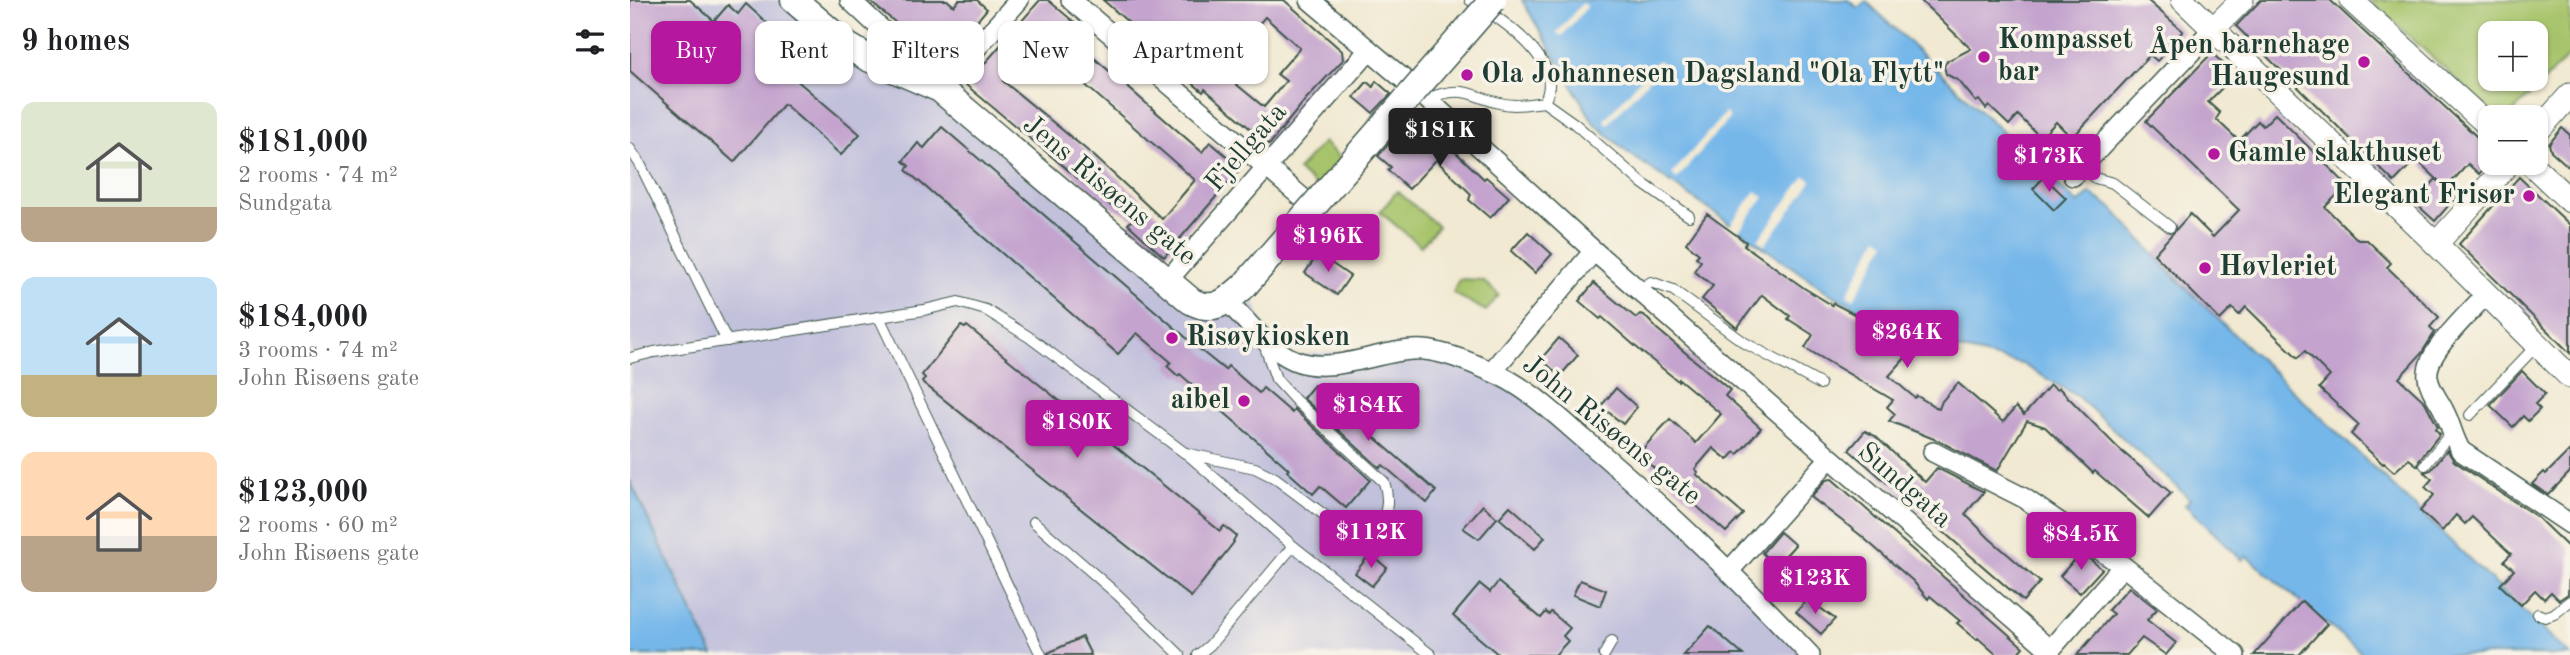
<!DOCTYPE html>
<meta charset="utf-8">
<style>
body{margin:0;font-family:"Old Standard TT",serif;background:#f6f6f6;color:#202124;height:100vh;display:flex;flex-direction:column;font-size:26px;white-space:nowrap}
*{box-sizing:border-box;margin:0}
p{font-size:23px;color:#757577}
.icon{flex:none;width:38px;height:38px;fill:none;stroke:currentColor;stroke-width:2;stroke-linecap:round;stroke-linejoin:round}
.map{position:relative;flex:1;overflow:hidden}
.sheet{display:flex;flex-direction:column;background:#fff;width:630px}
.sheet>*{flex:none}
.top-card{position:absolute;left:21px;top:21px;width:665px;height:63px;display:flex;gap:14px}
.fabs{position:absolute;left:1848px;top:21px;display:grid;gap:14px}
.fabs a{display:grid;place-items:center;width:70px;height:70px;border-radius:14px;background:#fff;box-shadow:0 2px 5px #0004;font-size:35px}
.price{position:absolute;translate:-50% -60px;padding:0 16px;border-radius:7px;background:#b5179e;color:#fff;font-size:23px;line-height:46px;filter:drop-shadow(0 2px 4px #0008)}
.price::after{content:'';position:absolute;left:50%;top:42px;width:21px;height:16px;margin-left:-10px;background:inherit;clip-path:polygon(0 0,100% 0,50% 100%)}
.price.selected{background:#222;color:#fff}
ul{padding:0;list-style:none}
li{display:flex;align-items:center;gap:21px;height:175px;padding:0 21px}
li span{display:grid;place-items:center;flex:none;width:196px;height:140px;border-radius:14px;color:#555}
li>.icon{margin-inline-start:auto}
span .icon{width:84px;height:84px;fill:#fffc;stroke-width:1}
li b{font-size:30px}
h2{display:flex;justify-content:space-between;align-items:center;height:84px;padding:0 21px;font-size:30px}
.chip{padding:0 24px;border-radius:14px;background:#fff;box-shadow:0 2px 5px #0004;font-size:24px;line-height:63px}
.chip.selected{background:#b5179e;color:#fff}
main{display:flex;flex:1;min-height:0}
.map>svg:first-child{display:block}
.industrial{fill:#c2c1dc}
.green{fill:#a7c46c;stroke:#638050;stroke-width:2;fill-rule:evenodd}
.water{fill:#76b7ea;stroke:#4a7a8f;stroke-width:2}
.pier{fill:#f1e9d1}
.building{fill:#c4a4ce;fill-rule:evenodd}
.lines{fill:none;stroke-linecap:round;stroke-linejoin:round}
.service-casing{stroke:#3e574c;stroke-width:12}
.minor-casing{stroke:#3e574c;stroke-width:22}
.tertiary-casing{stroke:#3e574c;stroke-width:25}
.secondary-casing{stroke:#3e574c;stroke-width:29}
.service{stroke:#fff;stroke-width:10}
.minor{stroke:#fff;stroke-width:19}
.tertiary{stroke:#fff;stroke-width:23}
.secondary{stroke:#fff;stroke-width:26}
.secondary-bridge-casing{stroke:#3e574c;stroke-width:29;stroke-linecap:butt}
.secondary-bridge{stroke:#fff;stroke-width:26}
.poi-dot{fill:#b5179e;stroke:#f7f3e8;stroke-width:2.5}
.labels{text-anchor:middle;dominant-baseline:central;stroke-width:7;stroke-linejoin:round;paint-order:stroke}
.poi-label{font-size:28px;font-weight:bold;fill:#1f3d34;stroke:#f7f3e8;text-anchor:start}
.street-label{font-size:28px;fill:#1f3d34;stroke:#f7f3e8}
</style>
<main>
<section class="sheet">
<h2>9 homes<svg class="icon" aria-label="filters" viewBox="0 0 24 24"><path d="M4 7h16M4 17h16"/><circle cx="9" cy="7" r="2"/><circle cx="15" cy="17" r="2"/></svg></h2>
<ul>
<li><span style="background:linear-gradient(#dfe7d0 75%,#b9a48a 0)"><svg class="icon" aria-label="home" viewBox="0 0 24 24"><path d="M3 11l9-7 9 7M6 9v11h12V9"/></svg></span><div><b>$181,000</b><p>2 rooms · 74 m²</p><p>Sundgata</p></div></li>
<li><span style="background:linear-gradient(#bfe0f5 70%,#c2b280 0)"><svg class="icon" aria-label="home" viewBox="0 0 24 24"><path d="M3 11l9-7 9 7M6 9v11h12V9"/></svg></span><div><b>$184,000</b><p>3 rooms · 74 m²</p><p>John Risøens gate</p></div></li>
<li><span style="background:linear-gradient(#ffd9b3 60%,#b9a48a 0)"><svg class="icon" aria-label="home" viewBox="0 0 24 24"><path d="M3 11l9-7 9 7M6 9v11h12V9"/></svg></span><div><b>$123,000</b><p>2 rooms · 60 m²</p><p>John Risøens gate</p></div></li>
</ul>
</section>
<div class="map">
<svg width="1940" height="655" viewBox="0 0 1940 655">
<rect width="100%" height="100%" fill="#f7f3e8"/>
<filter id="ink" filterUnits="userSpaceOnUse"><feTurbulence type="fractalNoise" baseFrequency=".0143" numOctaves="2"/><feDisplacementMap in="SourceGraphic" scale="14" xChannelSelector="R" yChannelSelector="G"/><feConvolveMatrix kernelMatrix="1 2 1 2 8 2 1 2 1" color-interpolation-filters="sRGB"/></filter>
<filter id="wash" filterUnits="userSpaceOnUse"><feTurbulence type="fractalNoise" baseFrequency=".00686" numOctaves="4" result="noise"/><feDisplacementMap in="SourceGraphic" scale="28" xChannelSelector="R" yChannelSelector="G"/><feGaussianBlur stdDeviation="1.57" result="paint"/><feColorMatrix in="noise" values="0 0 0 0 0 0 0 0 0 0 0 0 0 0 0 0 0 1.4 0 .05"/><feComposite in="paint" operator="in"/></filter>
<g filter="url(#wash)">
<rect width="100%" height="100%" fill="#f1e9d1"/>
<polygon class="industrial" points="0,0 178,0 283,77 308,72 554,290 592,299 616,283 644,348 658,356 796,343 858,366 1035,508 1095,553 1125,583 1141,619 1178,655 83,655 0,481"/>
<g class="green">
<path d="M 1740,0 L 1940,0 L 1940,55 L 1878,117 L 1867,117 ZM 1906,33 L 1906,79 L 1860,79 L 1860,33 Z"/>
<polygon points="693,142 717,163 691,191 668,170"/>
<polygon points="767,191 808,226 791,246 750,212"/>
<polygon points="829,279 852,280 869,295 856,311 823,293"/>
</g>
<g class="water">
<polygon points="892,0 1218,0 1228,8 1236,1 1448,204 1460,193 1483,209 1542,274 1589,320 1940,655 1734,655 1616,556 1612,560 1555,505 1560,499 1448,397 1392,364 1287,339 1202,295 997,152 964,123"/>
<polygon points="0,481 83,655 0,655"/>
</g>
<g class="pier">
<polygon points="952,3 957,7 932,36 927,33"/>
<polygon points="1028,60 1033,64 978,124 974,120"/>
<polygon points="1095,113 1100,117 1047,179 1042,174"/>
<polygon points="1175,176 1182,181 1135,245 1128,240"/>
<polygon points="1126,191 1134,197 1108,232 1099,226"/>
<polygon points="1248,237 1256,242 1224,299 1217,295"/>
</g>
<g id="blocks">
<g class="building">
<polygon points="0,0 60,0 84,21 98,5 108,14 116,4 158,42 150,51 166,65 158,73 230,134 211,155 154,104 104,162 0,71"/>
<polygon points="238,0 317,0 324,6 329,0 347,0 357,9 311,63 293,45"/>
<polygon points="410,0 418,0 444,22 426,42 415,33 373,81 464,156 532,219 565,180 430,63 447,43 572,152 580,142 611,168 534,257 498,224 504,218 481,206 336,85"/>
<path d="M 473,0 L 654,0 L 712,51 L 713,60 L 676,99 L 639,145 L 575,89 L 573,92 L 523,49 L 525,46 ZM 635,17 L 670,48 L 647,74 L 656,81 L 634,107 L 584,66 L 607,40 L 612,43 Z"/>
<polygon points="1290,0 1517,0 1553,31 1543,41 1545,43 1527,61 1520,55 1442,138 1426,122 1411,138 1388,115 1379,125 1359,106 1356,109 1349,100 1346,102 1329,81 1316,74 1314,66 1317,61 1341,49"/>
<polygon points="1631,0 1700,0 1860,149 1860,161 1849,174 1838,164 1816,188 1786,159 1764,182 1606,26"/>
<polygon points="1582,53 1605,75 1578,102 1590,113 1586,119 1609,141 1628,121 1633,126 1645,114 1717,185 1695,207 1728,240 1737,240 1761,263 1757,267 1809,317 1800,327 1805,332 1791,354 1769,378 1795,402 1808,427 1805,429 1810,434 1789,460 1788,466 1779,459 1764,472 1754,463 1753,464 1721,434 1729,425 1689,388 1700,376 1675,351 1668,358 1616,307 1609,315 1602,308 1590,320 1524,254 1560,214 1583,237 1609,210 1516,121"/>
<polygon points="746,81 761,94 743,113 724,97 737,82 743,87"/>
<polygon points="798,126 854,179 856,177 879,197 863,215 860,218 839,200 841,194 806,160 779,189 758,170 761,167 748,156 767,134 780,145"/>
<polygon points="312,127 574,353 595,370 598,366 629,393 633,388 662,413 664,409 740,480 716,508 690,486 683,494 657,471 659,469 550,374 548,376 537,366 541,362 507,333 488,354 276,170 279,166 273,161 288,143 294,148"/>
<polygon points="1932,128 1940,135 1940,168 1921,151 1919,144"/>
<polygon points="1414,177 1436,198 1424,210 1403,189"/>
<polygon points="1889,177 1940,225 1940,353 1829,244"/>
<polygon points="1806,179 1826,197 1805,221 1785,203"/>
<polygon points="1077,214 1116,242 1114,245 1174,288 1202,305 1203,303 1286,346 1259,376 1285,398 1287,396 1309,409 1312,401 1328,383 1373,422 1386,407 1394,415 1420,385 1427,390 1429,388 1488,448 1541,493 1519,518 1465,471 1463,473 1415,427 1397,421 1367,471 1309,441 1259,421 1265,414 1257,407 1263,400 1175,348 1183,335 1158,319 1160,316 1132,295 1107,328 1072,299 1083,286 1064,271 1071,261 1066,257 1069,254 1056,243"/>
<polygon points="898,232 922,254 905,273 881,251"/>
<polygon points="688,254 720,276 707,295 675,273"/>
<polygon points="964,283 1006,318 1010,314 1014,315 1027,329 1100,390 1095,396 1131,428 1108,454 1105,452 1098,460 1083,448 1065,469 1068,472 1066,474 1113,514 1096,532 1008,454 1040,419 1066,443 1091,414 1049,379 1048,381 1013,353 972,317 970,319 949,301"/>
<polygon points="331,326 335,328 337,326 590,531 594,526 606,536 603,541 604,542 561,597 292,382 295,378 292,375"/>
<polygon points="929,338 948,355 930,376 911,359"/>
<polygon points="1892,371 1915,394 1905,404 1910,409 1898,421 1893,416 1883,427 1860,405"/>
<polygon points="684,385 806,491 797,503 753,465 750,468 673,398"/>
<polygon points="986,388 1007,407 993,424 971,406"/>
<polygon points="1235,431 1245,436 1295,482 1307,468 1354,492 1335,514 1360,539 1410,582 1393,601 1219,450"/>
<polygon points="1817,450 1824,461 1907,517 1940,549 1938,594 1929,600 1921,592 1914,599 1905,590 1891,605 1870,585 1884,570 1874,561 1881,554 1842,517 1835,524 1826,515 1812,531 1790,511 1804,495 1795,487 1802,479 1794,472 1801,470"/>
<polygon points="1940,450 1940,472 1918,495 1902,484 1914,472 1916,474"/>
<polygon points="1202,479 1393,647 1386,655 1367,655 1348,638 1347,640 1327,623 1330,621 1300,596 1298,599 1283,581 1229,534 1181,497 1196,480"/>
<polygon points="853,505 867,518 849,539 833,528"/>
<polygon points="880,506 915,537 905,549 869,518"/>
<polygon points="1150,532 1165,545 1146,566 1132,553"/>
<polygon points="1451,552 1472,569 1450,593 1430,576"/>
<polygon points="740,554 757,568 742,586 725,573"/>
<polygon points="950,580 976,590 970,606 943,595"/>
<polygon points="868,582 911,618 916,612 919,615 921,612 940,628 933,636 938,641 925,655 869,655 823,616 850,584 860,592"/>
<polygon points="1499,587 1527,609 1517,620 1546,643 1536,655 1512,638 1497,655 1447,655 1483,614 1478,610"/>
<polygon points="1178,599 1205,619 1191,634 1166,612"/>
<polygon points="1672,601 1697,624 1669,655 1624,655"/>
<polygon points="1080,626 1113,655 1054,655"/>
<polygon points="452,637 461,655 418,655 418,653"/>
</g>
</g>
</g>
<g filter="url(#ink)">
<use href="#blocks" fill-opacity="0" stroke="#3e574c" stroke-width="2"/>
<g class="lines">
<defs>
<g id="service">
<path d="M 840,0 C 868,17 938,61 914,102"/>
<path d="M 797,99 C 841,80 847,104 885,105 C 895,105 905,103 914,102 L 945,124 L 1012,183 L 1059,216"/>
<polyline points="0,149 10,164 97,341"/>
<polyline points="1451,167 1465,178 1483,183 1540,227"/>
<polyline points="1009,290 1021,282 1043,290 1115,343 1190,384"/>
<polyline points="249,317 411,655"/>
<path d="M 0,358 L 24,352 L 294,310 L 328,302 L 356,310 L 399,337 L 555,453 L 625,468 L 645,478 L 717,532 C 751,538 763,511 754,482 L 666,401 L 646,379 L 634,344"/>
<polyline points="1840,415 1907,345"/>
<polyline points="556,453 663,546 801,655"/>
<polyline points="1795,465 1821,433"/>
<polyline points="404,522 488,595 550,655"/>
<polyline points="1908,614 1915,617 1924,614 1940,601"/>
<polyline points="568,655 580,645 663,546"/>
<polyline points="974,655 982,641"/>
</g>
<g id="minor">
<polyline points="220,0 264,41 286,55"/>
<polyline points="441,0 676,201"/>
<polyline points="680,0 797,99 964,251 1420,650 1493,566"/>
<polyline points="310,89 389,0"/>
<polyline points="1443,176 1583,29"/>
<polyline points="537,281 739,50"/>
<path d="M 1856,294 C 1841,312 1794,353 1798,377 C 1799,389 1809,400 1814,411 C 1821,424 1823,438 1831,451 L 1940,524"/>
<path d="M 597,301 C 617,321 638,349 664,360 C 703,377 753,347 794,350 C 816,352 840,362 860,371 C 895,385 926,415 954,439 C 1035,507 1108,578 1180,655"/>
<polyline points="862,371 964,251"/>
<polyline points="1303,452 1394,498 1493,566 1605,655"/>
<polyline points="1100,570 1199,459"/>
</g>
<g id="tertiary">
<polyline points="1553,0 1806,244 1940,377"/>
<polyline points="1721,0 1860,127"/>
<polyline points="1583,29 1612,0"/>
<polyline points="1906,133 1940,95"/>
<polyline points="1900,163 1940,201"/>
<polyline points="1806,244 1879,163"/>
</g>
<path id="secondary" d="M 164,0 L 216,45 L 238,58 L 310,89 L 561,301 C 584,314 597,301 614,286"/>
</defs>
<use href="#service" class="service-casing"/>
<use href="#minor" class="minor-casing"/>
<use href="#tertiary" class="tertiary-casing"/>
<use href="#secondary" class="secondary-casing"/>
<use href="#service" class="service"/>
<use href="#minor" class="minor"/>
<use href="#tertiary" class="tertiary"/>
<use href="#secondary" class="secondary"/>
<defs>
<polyline id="secondary-bridge" points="614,286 863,0"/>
</defs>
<use href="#secondary-bridge" class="secondary-bridge-casing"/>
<use href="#secondary-bridge" class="secondary-bridge"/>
</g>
</g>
<g class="poi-dot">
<circle cx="1354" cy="57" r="7"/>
<circle cx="1734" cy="62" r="7"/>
<circle cx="837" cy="75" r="7"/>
<circle cx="1584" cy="154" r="7"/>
<circle cx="1899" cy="196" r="7"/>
<circle cx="1575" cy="268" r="7"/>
<circle cx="542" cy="338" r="7"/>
<circle cx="614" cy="401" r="7"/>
</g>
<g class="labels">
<g class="poi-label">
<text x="1368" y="41">Kompasset<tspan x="1368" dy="32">bar</tspan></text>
<text x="1720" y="46" text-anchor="end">Åpen barnehage<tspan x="1720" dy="32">Haugesund</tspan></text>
<text x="851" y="75">Ola Johannesen Dagsland "Ola Flytt"</text>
<text x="1598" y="154">Gamle slakthuset</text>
<text x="1885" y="196" text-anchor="end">Elegant Frisør</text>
<text x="1589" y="268">Høvleriet</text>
<text x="556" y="338">Risøykiosken</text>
<text x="600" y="401" text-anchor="end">aibel</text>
</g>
<g class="street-label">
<text transform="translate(617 148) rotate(-49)">Fjellgata</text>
<text transform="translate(479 191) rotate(40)">Jens Risøens gate</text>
<text transform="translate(981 431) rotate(39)">John Risøens gate</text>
<text transform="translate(1274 486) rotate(41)">Sundgata</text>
</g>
</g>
</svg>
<div class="fabs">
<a>+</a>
<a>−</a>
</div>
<b class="price selected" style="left:810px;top:168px">$181K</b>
<b class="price" style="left:1419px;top:194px">$173K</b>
<b class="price" style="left:698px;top:274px">$196K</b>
<b class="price" style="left:1277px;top:370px">$264K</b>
<b class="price" style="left:738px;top:443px">$184K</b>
<b class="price" style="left:447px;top:460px">$180K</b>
<b class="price" style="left:741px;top:570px">$112K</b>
<b class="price" style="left:1451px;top:572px">$84.5K</b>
<b class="price" style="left:1185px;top:616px">$123K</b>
<div class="top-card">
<a class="chip selected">Buy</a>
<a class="chip">Rent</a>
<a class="chip">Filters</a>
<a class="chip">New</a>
<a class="chip">Apartment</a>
</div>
</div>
</main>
